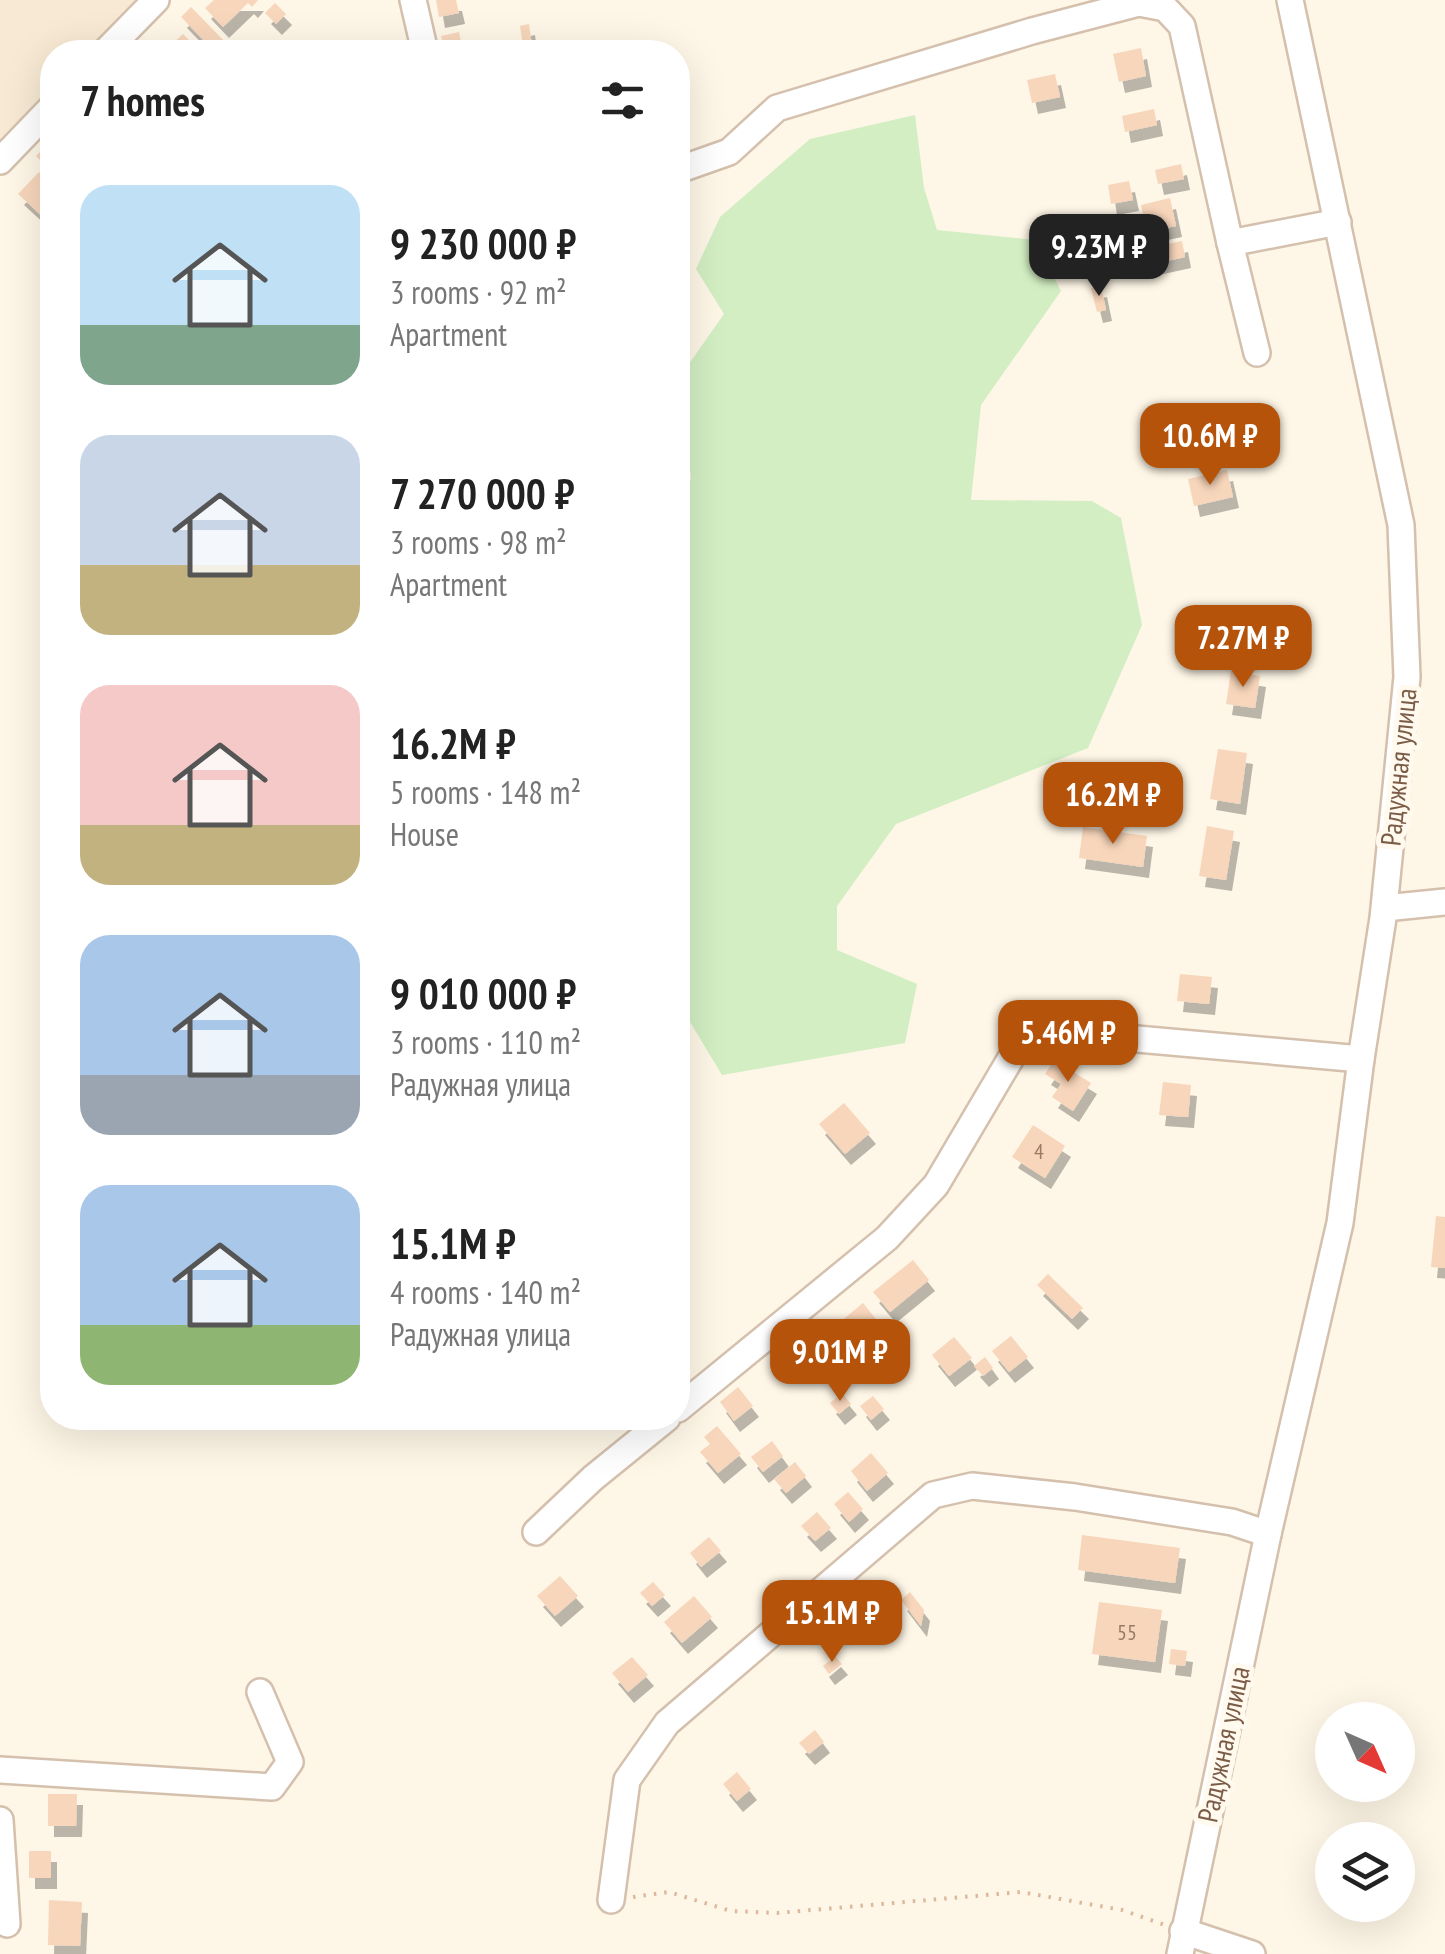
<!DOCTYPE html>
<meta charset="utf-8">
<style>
body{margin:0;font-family:"PT Sans Narrow",sans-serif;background:#f2f2f2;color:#222;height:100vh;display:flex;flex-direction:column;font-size:38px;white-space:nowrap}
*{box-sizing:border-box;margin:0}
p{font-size:32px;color:#767676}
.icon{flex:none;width:55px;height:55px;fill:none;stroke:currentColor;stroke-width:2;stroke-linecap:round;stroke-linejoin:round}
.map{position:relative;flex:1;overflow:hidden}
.drawer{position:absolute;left:40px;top:40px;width:650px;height:1390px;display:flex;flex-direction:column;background:#fff;border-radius:40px;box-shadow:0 10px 40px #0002}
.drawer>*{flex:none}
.needle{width:65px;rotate:135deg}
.controls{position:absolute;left:1315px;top:1702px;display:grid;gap:20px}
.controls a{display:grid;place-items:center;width:100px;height:100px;border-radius:50%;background:#fff;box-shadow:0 10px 40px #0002;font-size:50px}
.price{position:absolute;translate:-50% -85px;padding:0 22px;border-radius:20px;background:#b45309;color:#fff;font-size:32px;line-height:65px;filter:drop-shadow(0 2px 5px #0008)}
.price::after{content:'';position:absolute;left:50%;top:60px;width:30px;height:22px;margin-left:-15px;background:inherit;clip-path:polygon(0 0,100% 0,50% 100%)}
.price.current{background:#222;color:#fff}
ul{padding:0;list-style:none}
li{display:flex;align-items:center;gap:30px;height:250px;padding:0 40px}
li span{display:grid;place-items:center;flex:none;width:280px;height:200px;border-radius:30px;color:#555}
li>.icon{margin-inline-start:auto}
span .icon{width:120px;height:120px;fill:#fffc;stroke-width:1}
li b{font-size:42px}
h2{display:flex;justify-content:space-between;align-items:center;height:120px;padding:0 40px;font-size:42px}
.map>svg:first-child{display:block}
.residential{fill:#f7e9d3}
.green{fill:#d2eec2}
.building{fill:#f7d6bb;filter:url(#shadow)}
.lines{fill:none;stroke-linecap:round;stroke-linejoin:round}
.minor-casing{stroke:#d4c0ad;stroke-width:30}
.path{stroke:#dcb99d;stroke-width:4;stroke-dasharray:2.5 8;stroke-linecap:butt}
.minor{stroke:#fff;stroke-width:25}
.labels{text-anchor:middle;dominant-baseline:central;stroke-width:10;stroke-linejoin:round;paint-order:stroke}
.number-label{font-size:22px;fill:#9a7a64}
.street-label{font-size:28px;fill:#7b5c47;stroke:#fff9ee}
</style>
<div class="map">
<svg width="1445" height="1954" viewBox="0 0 1445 1954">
<defs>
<filter id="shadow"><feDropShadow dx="6" dy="11" stdDeviation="0" flood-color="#0004"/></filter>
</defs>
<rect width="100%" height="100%" fill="#fef6e6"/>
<polygon class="residential" points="0,0 147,0 96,52 52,52 52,98 0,152"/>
<polygon class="green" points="915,115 924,188 937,230 1035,240 1061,291 981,405 971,500 1092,501 1121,518 1142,625 1088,748 896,824 837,906 837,950 917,984 905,1043 722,1075 687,1017 678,1021 678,488 691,479 679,378 724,314 696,269 720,217 810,139"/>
<g class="building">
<polygon points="214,0 258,0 252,7 248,3 223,27 205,8"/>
<polygon points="436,0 456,0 459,13 439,17"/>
<polygon points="275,3 286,14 276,24 265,13"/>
<polygon points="191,7 235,52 215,52 181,17"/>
<polygon points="529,24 532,46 523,47 520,26"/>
<polygon points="459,32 463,52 445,52 441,36"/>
<polygon points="183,34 201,52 164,52"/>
<polygon points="1141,48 1146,76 1119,82 1113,54"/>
<polygon points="1055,74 1060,97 1032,103 1027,80"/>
<polygon points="1154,109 1157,125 1125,132 1122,116"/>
<polygon points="46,146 52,152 52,173 36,156"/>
<polygon points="1181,164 1184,179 1158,184 1155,170"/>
<polygon points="39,172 52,185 52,205 42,216 18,194"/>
<polygon points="1129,181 1133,200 1111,204 1108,185"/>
<polygon points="1170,198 1176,226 1147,232 1141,205"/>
<polygon points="1182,241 1185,257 1153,264 1149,248"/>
<polygon points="1101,286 1106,310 1097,312 1091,288"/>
<polygon points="1227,470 1233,497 1194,506 1188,479"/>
<polygon points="1231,671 1260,676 1255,708 1226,704"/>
<polygon points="1218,749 1247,753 1240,804 1210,799"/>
<polygon points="1167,768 1174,772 1162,793 1155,789"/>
<polygon points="1207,826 1234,831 1226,880 1199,876"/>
<polygon points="1083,827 1147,836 1143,867 1079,858"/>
<polygon points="1180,974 1212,977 1209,1004 1177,1001"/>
<polygon points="1054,1060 1091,1083 1073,1111 1052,1097 1061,1084 1045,1074"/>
<polygon points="1163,1082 1191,1085 1188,1117 1159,1115"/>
<polygon points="844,1103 870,1133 845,1154 819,1124"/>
<polygon points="1033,1125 1065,1146 1045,1178 1012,1157"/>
<polygon points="1436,1216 1445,1217 1445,1268 1431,1267"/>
<polygon points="913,1260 929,1280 890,1312 873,1292"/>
<polygon points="1048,1274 1083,1308 1072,1319 1037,1285"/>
<polygon points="863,1303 884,1329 855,1353 834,1327"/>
<polygon points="1011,1336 1028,1357 1009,1372 992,1351"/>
<polygon points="954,1337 972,1358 949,1376 932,1355"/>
<polygon points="985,1357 993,1368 983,1376 974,1366"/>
<polygon points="738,1387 753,1406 734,1421 720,1402"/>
<polygon points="842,1393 851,1404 839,1414 830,1403"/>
<polygon points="873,1396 884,1409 871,1420 860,1406"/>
<polygon points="717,1426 741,1454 718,1473 700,1452 710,1444 704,1437"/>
<polygon points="772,1441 783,1456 763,1472 751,1457"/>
<polygon points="871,1453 888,1473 867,1491 851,1471"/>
<polygon points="795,1462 806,1476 786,1493 774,1479"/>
<polygon points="848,1492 863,1509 849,1522 834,1504"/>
<polygon points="817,1512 831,1528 815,1541 801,1526"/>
<polygon points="1082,1535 1180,1548 1175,1583 1078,1570"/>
<polygon points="709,1537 721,1551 701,1567 690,1553"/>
<polygon points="560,1576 578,1596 555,1616 537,1596"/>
<polygon points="653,1582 665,1595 652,1606 640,1593"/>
<polygon points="910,1592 924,1610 921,1626 901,1600"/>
<polygon points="694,1596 712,1617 682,1643 664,1622"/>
<polygon points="1099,1602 1162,1610 1155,1662 1092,1654"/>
<polygon points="1171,1649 1187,1651 1185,1666 1169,1664"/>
<polygon points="835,1656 842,1664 829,1674 823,1666"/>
<polygon points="632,1657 648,1675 628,1692 612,1673"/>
<polygon points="815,1730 824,1742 809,1754 799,1743"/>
<polygon points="737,1772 751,1789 737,1801 723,1784"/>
<polygon points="48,1794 77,1794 76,1826 48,1826"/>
<rect x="29" y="1851" width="22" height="27"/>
<polygon points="49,1900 82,1902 80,1946 48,1945"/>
</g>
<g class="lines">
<defs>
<g id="minor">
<polyline points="413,0 425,52"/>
<polyline points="105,52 156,0"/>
<polyline points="0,161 52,107"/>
<polyline points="678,170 729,152 777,108 1032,31 1139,3 1165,8 1182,26 1230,243 1338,222"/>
<polyline points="1230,243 1257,353"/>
<polyline points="1385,908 1445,902"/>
<polyline points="678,1409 887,1238 936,1185 1018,1046 1047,1031 1361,1059"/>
<polyline points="536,1532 593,1478 667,1418"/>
<polyline points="0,1770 272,1787 290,1762 260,1692"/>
<polyline points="0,1820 7,1924"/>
<polyline points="611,1900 627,1780 667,1723 933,1495 972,1486 1075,1497 1232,1522 1268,1534"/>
<polyline points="1183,1931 1252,1954"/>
<polyline points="1180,1954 1268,1534 1340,1223 1361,1059 1383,918 1407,677 1401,525 1290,0"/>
</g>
</defs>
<use href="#minor" class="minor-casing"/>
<polyline class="path" points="633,1897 669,1892 731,1911 777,1913 1021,1892 1122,1910 1165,1925"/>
<use href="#minor" class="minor"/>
</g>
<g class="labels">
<g class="number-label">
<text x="1039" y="1151">4</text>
<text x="1127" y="1632">55</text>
</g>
<g class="street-label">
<text transform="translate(1398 767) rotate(-84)">Радужная улица</text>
<text transform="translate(1223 1744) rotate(-78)">Радужная улица</text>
</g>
</g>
</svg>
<div class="controls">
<a><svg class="needle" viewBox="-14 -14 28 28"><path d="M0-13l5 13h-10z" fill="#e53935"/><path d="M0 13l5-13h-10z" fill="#767676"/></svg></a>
<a><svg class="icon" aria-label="layers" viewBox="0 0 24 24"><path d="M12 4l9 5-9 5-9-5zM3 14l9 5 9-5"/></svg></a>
</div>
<b class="price current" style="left:1099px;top:299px">9.23M ₽</b>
<b class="price" style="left:1210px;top:488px">10.6M ₽</b>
<b class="price" style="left:1243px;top:690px">7.27M ₽</b>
<b class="price" style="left:1113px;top:847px">16.2M ₽</b>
<b class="price" style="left:1068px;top:1085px">5.46M ₽</b>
<b class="price" style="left:840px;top:1404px">9.01M ₽</b>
<b class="price" style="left:832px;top:1665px">15.1M ₽</b>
<section class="drawer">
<h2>7 homes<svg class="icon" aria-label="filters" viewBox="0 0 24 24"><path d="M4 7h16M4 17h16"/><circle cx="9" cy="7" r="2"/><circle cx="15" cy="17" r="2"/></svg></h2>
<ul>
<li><span style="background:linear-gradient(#bfe0f5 70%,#7fa58c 0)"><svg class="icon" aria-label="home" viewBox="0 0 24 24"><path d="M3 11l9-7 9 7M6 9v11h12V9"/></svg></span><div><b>9 230 000 ₽</b><p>3 rooms · 92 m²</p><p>Apartment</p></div></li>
<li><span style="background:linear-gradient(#c9d6e8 65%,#c2b280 0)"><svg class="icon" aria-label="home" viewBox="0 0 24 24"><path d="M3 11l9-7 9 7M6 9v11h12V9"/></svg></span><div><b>7 270 000 ₽</b><p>3 rooms · 98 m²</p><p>Apartment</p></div></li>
<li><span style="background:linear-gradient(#f6c9c9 70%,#c2b280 0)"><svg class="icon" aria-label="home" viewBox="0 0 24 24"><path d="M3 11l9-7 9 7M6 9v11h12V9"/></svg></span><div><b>16.2M ₽</b><p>5 rooms · 148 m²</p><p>House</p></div></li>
<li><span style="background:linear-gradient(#a9c7e8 70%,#9aa5b1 0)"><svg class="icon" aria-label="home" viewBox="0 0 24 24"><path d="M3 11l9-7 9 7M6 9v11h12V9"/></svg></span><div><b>9 010 000 ₽</b><p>3 rooms · 110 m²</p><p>Радужная улица</p></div></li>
<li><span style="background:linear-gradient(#a9c7e8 70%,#8fb573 0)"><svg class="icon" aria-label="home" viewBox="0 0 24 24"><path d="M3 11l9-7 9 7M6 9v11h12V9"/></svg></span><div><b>15.1M ₽</b><p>4 rooms · 140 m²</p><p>Радужная улица</p></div></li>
</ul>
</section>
</div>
